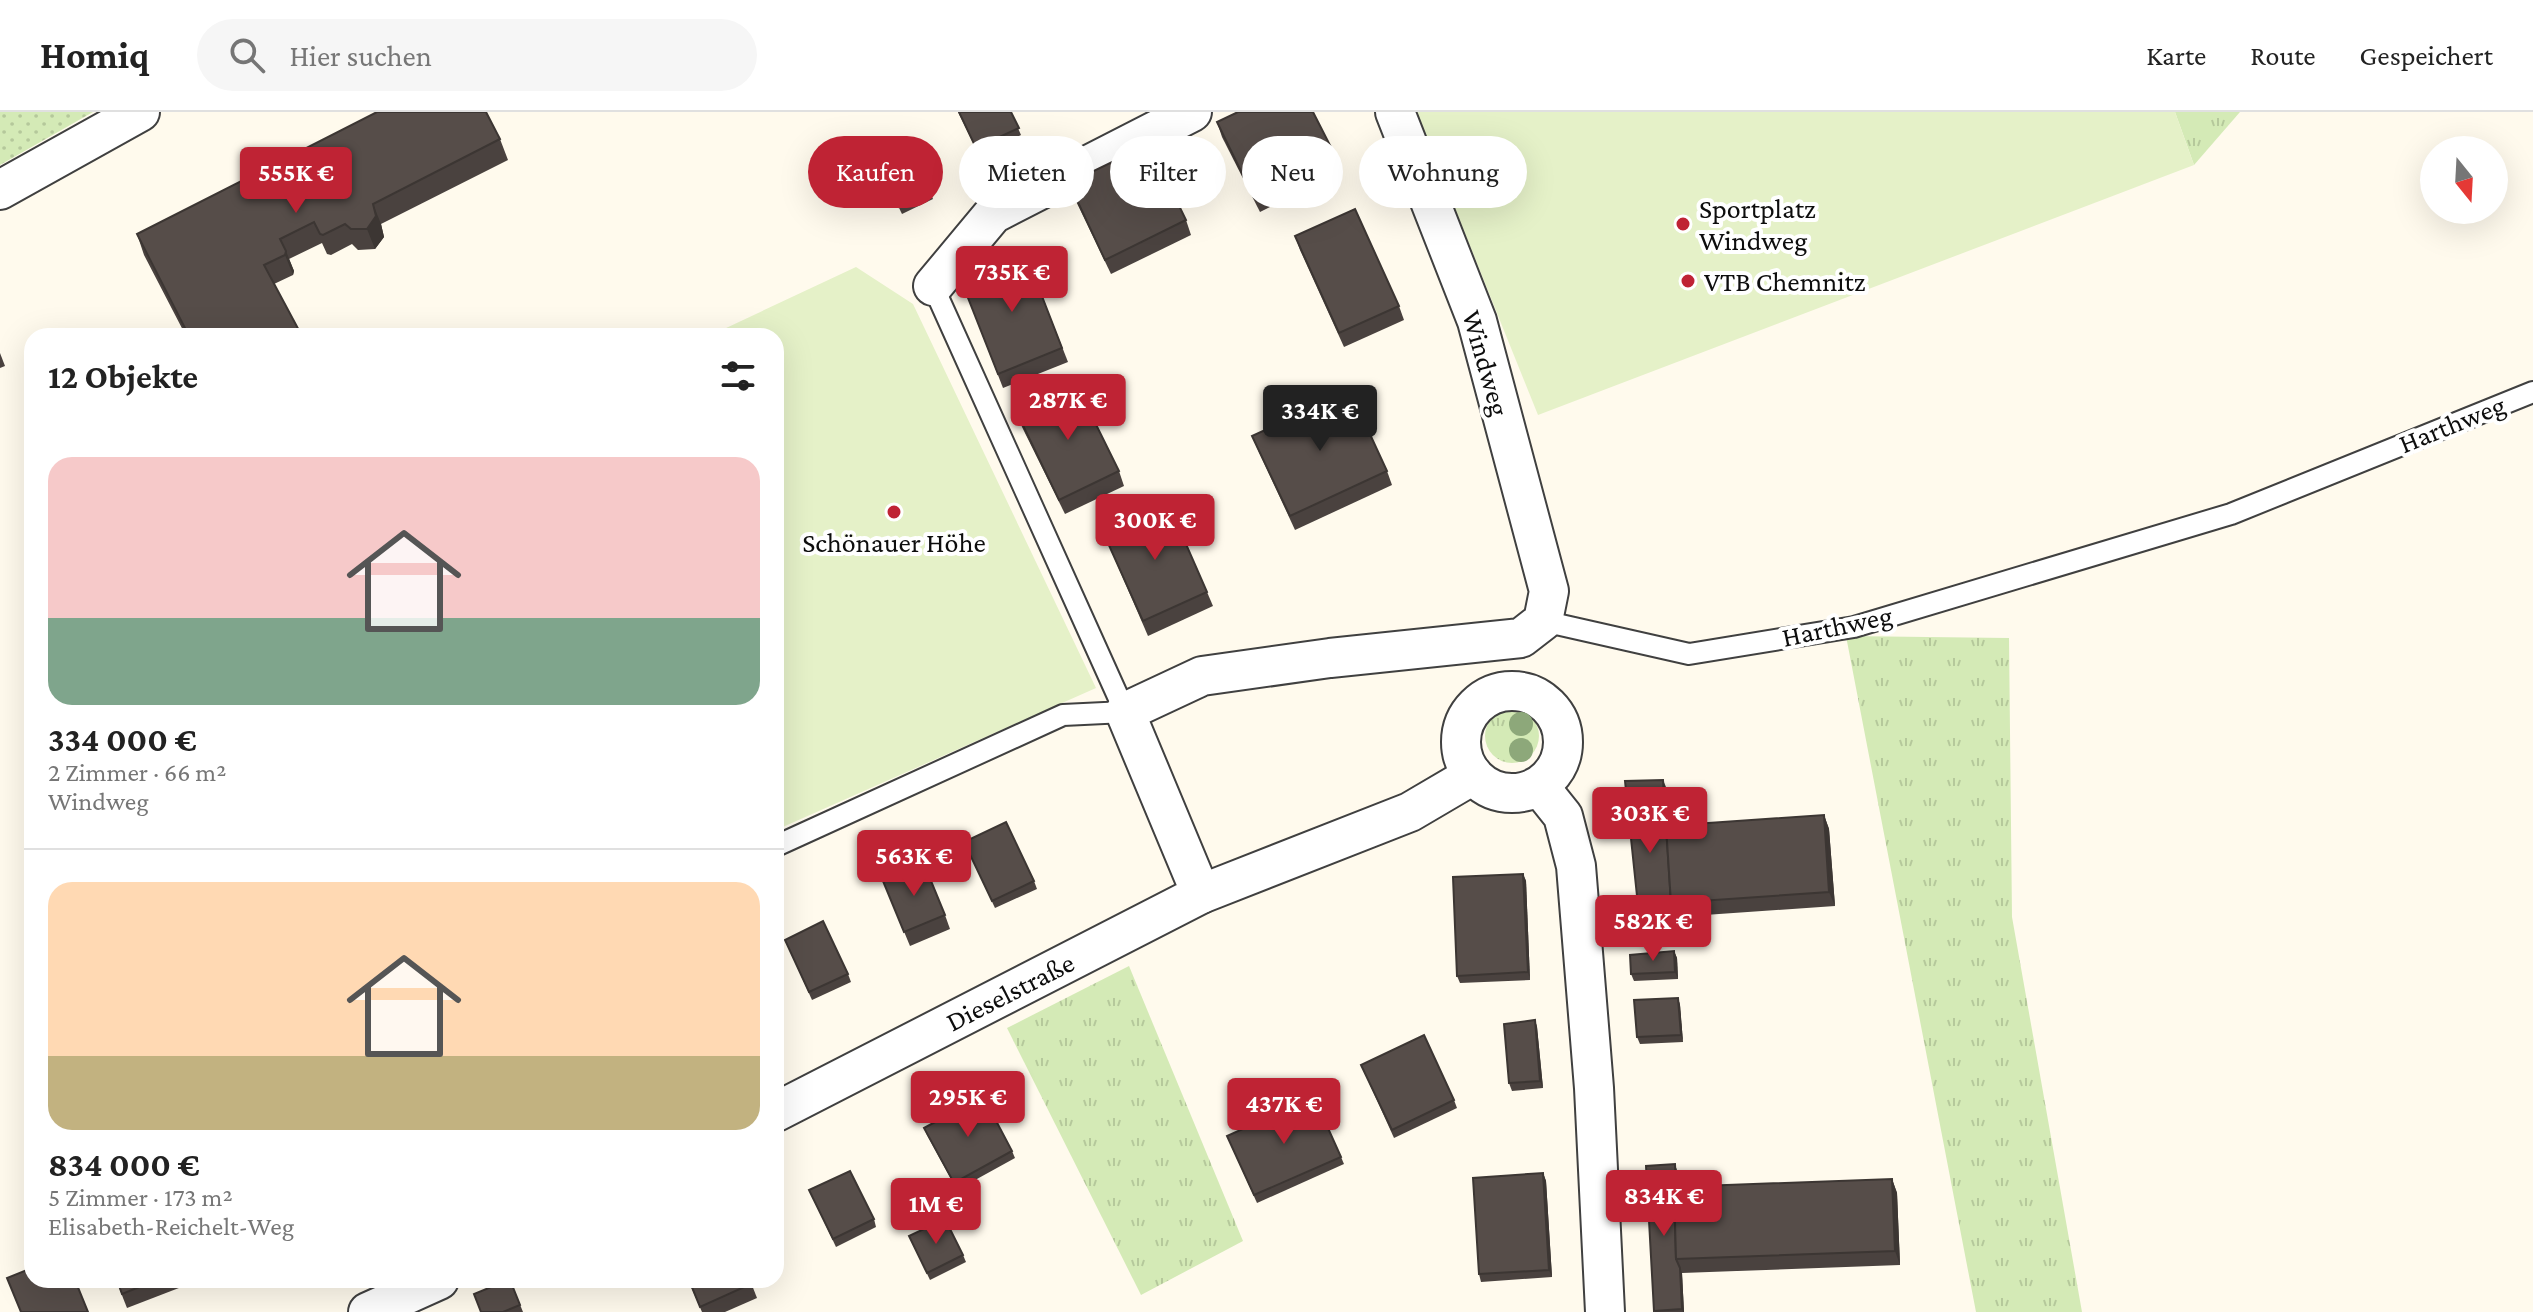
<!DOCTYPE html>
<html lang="de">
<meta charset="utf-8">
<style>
body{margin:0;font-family:"Crimson Pro",serif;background:#f6f6f6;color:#222;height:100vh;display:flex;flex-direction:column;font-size:30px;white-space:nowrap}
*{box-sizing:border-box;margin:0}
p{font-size:26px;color:#767676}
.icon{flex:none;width:44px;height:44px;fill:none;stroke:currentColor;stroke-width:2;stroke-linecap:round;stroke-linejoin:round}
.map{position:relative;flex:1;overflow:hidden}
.side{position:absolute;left:24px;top:216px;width:760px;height:960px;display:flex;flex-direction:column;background:#fff;border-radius:24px;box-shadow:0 8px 32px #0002}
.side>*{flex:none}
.hud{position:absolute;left:808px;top:24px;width:760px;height:72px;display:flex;gap:16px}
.needle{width:52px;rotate:162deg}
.fabs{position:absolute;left:2420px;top:24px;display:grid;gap:16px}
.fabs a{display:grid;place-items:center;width:88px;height:88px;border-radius:50%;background:#fff;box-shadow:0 8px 32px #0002;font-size:40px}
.price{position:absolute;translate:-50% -68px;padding:0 18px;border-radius:8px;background:#bf2334;color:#fff;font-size:26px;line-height:52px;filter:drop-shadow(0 2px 4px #0008)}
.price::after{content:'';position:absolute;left:50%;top:48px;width:24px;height:18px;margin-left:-12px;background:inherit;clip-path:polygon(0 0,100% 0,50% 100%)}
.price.active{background:#222;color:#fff}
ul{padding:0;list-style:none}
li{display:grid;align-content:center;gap:16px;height:424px;padding:0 24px}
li+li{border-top:2px solid #e0e0e0}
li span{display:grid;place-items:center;height:248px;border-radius:24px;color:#555}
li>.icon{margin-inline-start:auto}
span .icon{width:144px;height:144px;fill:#fffc;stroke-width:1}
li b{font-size:34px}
h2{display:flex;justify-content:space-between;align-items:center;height:96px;padding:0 24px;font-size:34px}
.chip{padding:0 28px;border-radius:36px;background:#fff;box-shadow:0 8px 32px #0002;font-size:28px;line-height:72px}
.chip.active{background:#bf2334;color:#fff}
header{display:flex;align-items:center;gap:48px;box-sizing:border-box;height:112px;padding:0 40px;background:#fff;border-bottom:2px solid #e0e0e0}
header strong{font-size:38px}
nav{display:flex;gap:44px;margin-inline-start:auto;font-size:28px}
.search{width:560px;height:72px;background:#f6f6f6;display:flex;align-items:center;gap:20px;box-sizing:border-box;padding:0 28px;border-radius:44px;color:#767676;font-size:30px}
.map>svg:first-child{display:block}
.grass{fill:url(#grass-tufts)}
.park{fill:url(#park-dots)}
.pitch{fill:#e5f1c8}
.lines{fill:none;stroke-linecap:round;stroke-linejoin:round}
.service-casing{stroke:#404040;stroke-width:24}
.minor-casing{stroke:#404040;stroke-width:42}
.service{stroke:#fff;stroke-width:20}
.minor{stroke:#fff;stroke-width:38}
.tree{fill:#8da87a}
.wall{fill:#4a423f}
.shaded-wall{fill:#3c3633}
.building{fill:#564d49;stroke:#3c3633;stroke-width:2}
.poi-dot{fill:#bf2334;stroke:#fff;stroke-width:3}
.labels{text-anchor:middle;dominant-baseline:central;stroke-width:8;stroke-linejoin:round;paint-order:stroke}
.poi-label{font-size:28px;fill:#0d0d0d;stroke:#fff;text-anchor:start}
.street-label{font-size:28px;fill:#0d0d0d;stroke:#fff}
</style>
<header>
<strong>Homiq</strong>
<div class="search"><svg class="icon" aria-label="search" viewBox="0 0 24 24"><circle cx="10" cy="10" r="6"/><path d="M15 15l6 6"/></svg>Hier suchen</div>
<nav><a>Karte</a><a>Route</a><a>Gespeichert</a></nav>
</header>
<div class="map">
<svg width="2533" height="1200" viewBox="0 0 2533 1200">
<defs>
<pattern id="grass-tufts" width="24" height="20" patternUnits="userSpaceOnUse" patternTransform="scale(2)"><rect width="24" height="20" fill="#d4eab6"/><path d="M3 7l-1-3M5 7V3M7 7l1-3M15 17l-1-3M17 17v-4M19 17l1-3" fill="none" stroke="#b5c89b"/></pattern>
<pattern id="park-dots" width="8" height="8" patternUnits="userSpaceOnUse" patternTransform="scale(2)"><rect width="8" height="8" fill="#d4eab6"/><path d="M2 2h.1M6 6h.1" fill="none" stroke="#b5c89b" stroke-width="1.8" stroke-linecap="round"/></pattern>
</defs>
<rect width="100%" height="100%" fill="#fffaed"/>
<g class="grass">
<polygon points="2175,0 2240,0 2194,53"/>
<polygon points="1846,524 2009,526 2012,805 2082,1200 1976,1200"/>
<circle cx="1512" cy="624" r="27"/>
<polygon points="1129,854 1243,1129 1141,1183 1007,916"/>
</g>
<polygon class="park" points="0,0 93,0 0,53"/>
<g class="pitch">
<polygon points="1416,0 2175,0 2194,53 1538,303"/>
<polygon points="856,155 913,192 1096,576 776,718 776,224 709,224"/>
</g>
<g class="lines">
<defs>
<g id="service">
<polyline points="1543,509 1689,542 1854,515 2231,402 2533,280"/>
<polyline points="776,734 1063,603 1125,600 933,174"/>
</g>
<g id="minor">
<polyline points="0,78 140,0"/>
<polyline points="933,174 993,102 1192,0"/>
<circle cx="1512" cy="630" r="51"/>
<polyline points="1539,674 1563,704 1576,754 1594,976 1605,1200"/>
<polyline points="1201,782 1410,700 1473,663"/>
<polyline points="776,1000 1201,782 1125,600 1202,564 1330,546 1521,526 1543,509 1549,479 1477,209 1395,0"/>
<polyline points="368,1200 439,1168"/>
</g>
</defs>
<use href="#service" class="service-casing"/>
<use href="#minor" class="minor-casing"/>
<use href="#service" class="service"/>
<use href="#minor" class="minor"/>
</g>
<g class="tree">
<circle cx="1521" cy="612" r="12"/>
<circle cx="1521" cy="638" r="12"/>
</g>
<g class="wall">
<polygon points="958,0 1011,0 1021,23 979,43"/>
<polygon points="1217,10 1336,45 1341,59 1260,100 1222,25"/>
<polygon points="500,27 508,48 381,112 384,125 375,137 358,138 352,132 331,143 327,142 322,131 289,147 294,159 293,163 274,172 302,224 186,224 144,143 137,122"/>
<polygon points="874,45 930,80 933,87 902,102"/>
<polygon points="1069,71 1186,108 1191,123 1111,162 1074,85"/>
<polygon points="1295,124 1399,194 1404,208 1344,235 1300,138"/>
<polygon points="1026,143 1068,250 1003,276 961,168"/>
<polygon points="0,241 5,254 0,256"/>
<polygon points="1017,301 1119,359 1124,374 1065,402 1022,315"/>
<polygon points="1252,324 1387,359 1392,373 1295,418 1258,338"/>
<polygon points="1103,420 1207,480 1213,494 1148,524"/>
<polygon points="1666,675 1669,714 1824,703 1829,717 1835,794 1676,805 1675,803 1677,827 1644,829 1641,822"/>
<polygon points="964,730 1034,769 1037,777 995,796"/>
<polygon points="1523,762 1526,769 1530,868 1460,871 1457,864"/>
<polygon points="883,769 945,803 950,817 910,834"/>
<polygon points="785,828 848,862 851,870 812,888"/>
<polygon points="1674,839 1677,846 1678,867 1634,869 1631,862"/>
<polygon points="1678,886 1680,893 1683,930 1640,932 1637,925"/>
<polygon points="1535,908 1537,915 1543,976 1512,979 1509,971"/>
<polygon points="1361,953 1454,988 1457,996 1394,1026"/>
<polygon points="924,1016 1012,1039 1015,1046 957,1078 927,1023"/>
<polygon points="1230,1031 1341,1045 1344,1052 1257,1091"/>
<polygon points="1675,1052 1677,1059 1678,1075 1892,1067 1897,1081 1900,1153 1682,1161 1684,1200 1655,1200 1646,1054"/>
<polygon points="1543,1061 1546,1069 1552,1165 1481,1170 1479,1162"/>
<polygon points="809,1078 874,1107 876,1115 836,1135"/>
<polygon points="909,1124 963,1143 966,1150 930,1168"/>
<polygon points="116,1168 196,1168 197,1169 127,1196"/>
<polygon points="510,1168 523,1200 481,1200"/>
<polygon points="688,1168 750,1168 757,1186 725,1200 702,1200"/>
</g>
<g class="shaded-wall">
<polygon points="373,92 381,112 384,125 375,137 367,117"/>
<polygon points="286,139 294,159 293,163 285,143"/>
<polygon points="1663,668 1666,675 1675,791 1672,791"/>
<polygon points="1824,703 1829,717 1835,794 1829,780"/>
<polygon points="1523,762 1526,769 1530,868 1528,860"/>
<polygon points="1673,796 1675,803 1677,827 1675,819"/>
<polygon points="1674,839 1677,846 1678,867 1675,860"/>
<polygon points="1678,886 1680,893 1683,930 1681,923"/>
<polygon points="1535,908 1537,915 1543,976 1540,969"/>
<polygon points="1675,1052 1677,1059 1682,1147"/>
<polygon points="1543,1061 1546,1069 1552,1165 1549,1158"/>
<polygon points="1892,1067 1897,1081 1900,1153 1895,1139"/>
<polygon points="1680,1156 1682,1161 1684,1200 1683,1200 1682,1197"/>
</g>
<g class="building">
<polygon points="377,0 486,0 500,27 373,92 376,104 367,117 351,117 345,112 323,123 320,122 314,110 280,127 286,139 285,143 264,153 302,224 189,224 137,122"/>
<polygon points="959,0 1011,0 1019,16 976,36"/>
<polygon points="1238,0 1313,0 1336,45 1254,86 1217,10"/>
<polygon points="906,29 930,80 899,95 874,45"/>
<polygon points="1149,32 1186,108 1105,148 1069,71"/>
<polygon points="1355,97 1399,194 1339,221 1295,124"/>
<polygon points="1026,143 1062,236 998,262 961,168"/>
<polygon points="1076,272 1119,359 1059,388 1017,301"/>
<polygon points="1350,279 1387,359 1290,404 1252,324"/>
<polygon points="1168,391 1207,480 1143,509 1103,420"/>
<polygon points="1663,668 1671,791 1673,796 1675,819 1641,822 1625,669"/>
<polygon points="1824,703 1829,780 1671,791 1666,714"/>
<polygon points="1006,710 1034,769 992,789 964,730"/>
<polygon points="924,752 945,803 904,820 883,769"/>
<polygon points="1523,762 1528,860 1457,864 1453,765"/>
<polygon points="823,809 848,862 809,880 785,828"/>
<polygon points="1674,839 1675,860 1631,862 1630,843"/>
<polygon points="1678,886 1681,923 1637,925 1634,888"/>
<polygon points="1535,908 1540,969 1509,971 1504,912"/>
<polygon points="1424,923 1454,988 1392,1018 1361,953"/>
<polygon points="983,984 1012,1039 954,1071 924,1016"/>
<polygon points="1314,985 1341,1045 1254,1083 1227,1024"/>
<polygon points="1675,1052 1676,1075 1674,1075 1676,1147 1680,1156 1682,1197 1654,1199 1646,1054"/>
<polygon points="850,1059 874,1107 833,1127 809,1078"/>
<polygon points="1543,1061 1549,1158 1479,1162 1473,1066"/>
<polygon points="1892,1067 1895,1139 1676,1147 1674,1075"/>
<polygon points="945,1107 963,1143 927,1161 909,1124"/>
<polygon points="32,1156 32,1168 75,1168 88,1200 21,1200 7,1166"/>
<polygon points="117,1168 157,1168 122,1182"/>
<polygon points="508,1168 510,1168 520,1193 503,1200 481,1200 474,1182"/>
<polygon points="689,1168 750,1168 751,1172 700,1195"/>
</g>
<g class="poi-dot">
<circle cx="1683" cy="112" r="8"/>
<circle cx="1688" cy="169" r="8"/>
<circle cx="894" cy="400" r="8"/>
</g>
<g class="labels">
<g class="poi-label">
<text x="1699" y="96">Sportplatz<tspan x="1699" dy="32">Windweg</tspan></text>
<text x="1704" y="169">VTB Chemnitz</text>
<text x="894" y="430" text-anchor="middle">Schönauer Höhe</text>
</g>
<g class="street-label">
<text transform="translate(1486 251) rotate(74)">Windweg</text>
<text transform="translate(2452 312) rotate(-22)">Harthweg</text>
<text transform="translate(1837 514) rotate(-12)">Harthweg</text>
<text transform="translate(1010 880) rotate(-27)">Dieselstraße</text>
</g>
</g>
</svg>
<div class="fabs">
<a><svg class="needle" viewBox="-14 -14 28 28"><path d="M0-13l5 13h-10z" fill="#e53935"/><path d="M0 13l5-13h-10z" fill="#767676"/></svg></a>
</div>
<b class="price" style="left:296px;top:103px">555K €</b>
<b class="price" style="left:1012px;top:202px">735K €</b>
<b class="price" style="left:1068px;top:330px">287K €</b>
<b class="price active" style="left:1320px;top:341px">334K €</b>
<b class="price" style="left:1155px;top:450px">300K €</b>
<b class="price" style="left:1650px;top:743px">303K €</b>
<b class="price" style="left:914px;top:786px">563K €</b>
<b class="price" style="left:1653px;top:851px">582K €</b>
<b class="price" style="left:968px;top:1027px">295K €</b>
<b class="price" style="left:1284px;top:1034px">437K €</b>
<b class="price" style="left:1664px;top:1126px">834K €</b>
<b class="price" style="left:936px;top:1134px">1M €</b>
<div class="hud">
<a class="chip active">Kaufen</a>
<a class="chip">Mieten</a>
<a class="chip">Filter</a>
<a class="chip">Neu</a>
<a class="chip">Wohnung</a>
</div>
<section class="side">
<h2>12 Objekte<svg class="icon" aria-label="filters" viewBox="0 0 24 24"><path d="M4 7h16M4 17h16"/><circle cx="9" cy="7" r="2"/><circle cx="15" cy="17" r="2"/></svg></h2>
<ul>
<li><span style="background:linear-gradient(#f6c9c9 65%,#7fa58c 0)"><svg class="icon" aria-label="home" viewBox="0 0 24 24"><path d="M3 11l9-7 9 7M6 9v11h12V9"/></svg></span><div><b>334 000 €</b><p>2 Zimmer · 66 m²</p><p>Windweg</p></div></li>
<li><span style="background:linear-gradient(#ffd9b3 70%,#c2b280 0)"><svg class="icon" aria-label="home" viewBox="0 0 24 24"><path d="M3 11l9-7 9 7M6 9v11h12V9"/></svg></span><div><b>834 000 €</b><p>5 Zimmer · 173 m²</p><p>Elisabeth-Reichelt-Weg</p></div></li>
</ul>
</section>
</div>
